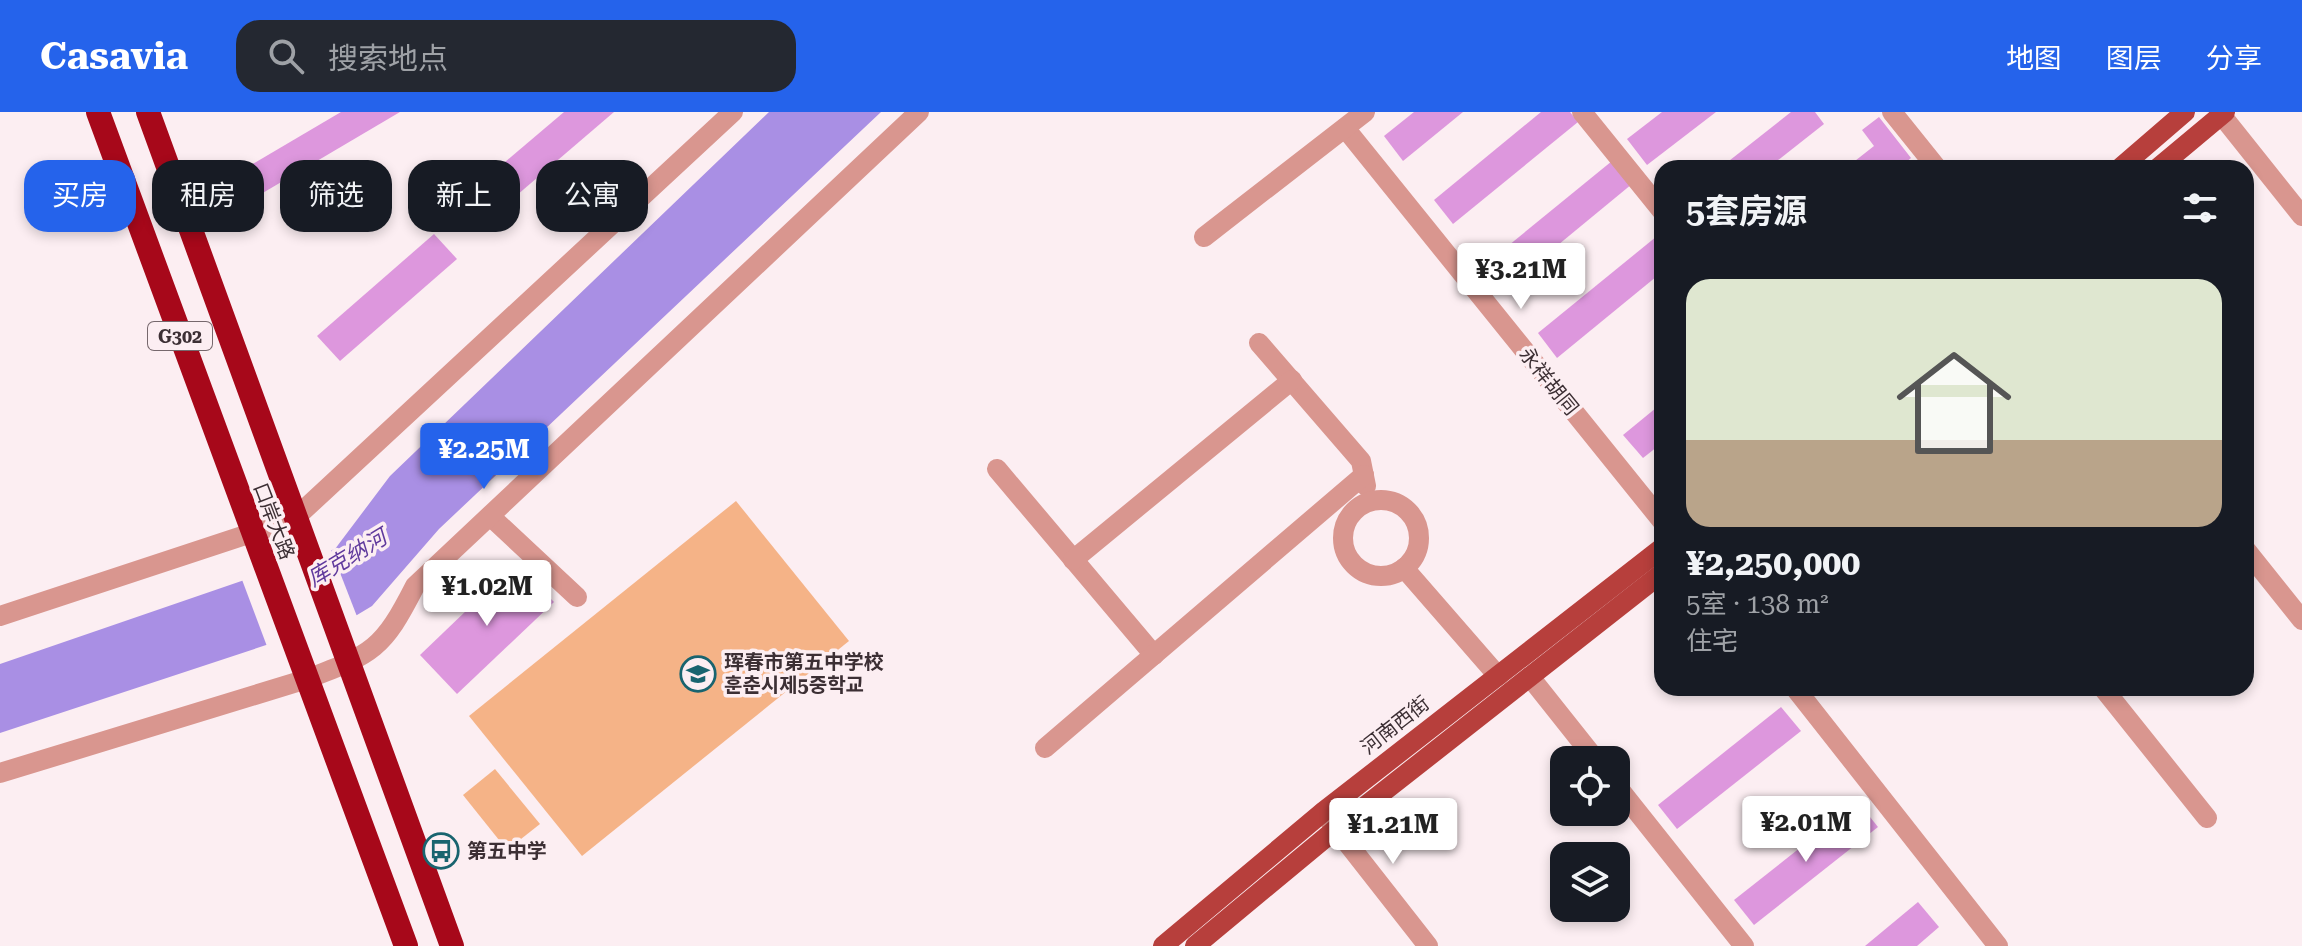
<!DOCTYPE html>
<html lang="zh">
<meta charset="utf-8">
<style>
body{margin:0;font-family:"Roboto Serif","Noto Sans SC","Noto Sans KR",serif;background:#242831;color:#f1f3f6;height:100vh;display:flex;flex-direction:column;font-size:30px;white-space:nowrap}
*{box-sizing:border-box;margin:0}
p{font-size:26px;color:#9ea1a6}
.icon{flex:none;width:44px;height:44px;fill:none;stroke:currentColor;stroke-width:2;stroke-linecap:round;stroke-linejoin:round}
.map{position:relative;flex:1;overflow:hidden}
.drawer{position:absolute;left:1654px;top:48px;width:600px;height:536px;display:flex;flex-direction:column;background:#171b24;border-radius:24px;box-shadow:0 4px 12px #0003}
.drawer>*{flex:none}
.guide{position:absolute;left:24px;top:48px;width:760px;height:72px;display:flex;gap:16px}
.fabs{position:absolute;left:1550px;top:634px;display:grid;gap:16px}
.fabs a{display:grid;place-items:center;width:80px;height:80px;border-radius:16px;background:#171b24;box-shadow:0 4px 12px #0003;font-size:40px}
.price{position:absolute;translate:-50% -68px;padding:0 18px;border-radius:8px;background:#fff;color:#222;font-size:26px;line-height:52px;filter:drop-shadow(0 2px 4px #0008)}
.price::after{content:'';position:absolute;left:50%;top:48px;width:24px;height:18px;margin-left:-12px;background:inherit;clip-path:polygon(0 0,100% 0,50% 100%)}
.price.active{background:#2563eb;color:#fff}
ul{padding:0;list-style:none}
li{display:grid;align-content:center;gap:16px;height:424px;padding:0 32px}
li+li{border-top:2px solid #363941}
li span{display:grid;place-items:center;height:248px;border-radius:24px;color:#555}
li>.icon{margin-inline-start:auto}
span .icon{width:144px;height:144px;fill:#fffc;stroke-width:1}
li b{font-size:34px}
h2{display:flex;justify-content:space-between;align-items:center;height:96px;padding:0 32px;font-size:34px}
.chip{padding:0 28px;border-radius:24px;background:#171b24;box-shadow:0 4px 12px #0003;font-size:28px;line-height:72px}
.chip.active{background:#2563eb;color:#fff}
header{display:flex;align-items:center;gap:48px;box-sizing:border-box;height:112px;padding:0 40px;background:#2563eb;color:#fff}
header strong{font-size:38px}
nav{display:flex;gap:44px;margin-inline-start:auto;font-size:28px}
.search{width:560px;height:72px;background:#242831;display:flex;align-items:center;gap:20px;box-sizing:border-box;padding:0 28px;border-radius:24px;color:#9ea1a6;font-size:30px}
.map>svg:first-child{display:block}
.garden{fill:#f5b387}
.water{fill:#a98fe4}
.pier{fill:#fceef2}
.building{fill:#dd97dd}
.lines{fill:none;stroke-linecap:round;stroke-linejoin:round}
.minor{stroke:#d9968f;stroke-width:20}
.major{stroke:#b73f3c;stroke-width:20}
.highway{stroke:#a7081a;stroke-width:24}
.labels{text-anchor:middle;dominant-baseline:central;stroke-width:7;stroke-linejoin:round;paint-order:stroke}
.shield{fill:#fceef2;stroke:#76686d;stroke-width:2}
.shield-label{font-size:18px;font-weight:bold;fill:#3c2f34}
.street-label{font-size:20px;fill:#3c2f34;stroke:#fceef2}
.poi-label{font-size:20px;font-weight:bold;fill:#3c2f34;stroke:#fceef2;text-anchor:start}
.water-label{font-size:22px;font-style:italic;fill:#603a9d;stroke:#fceef2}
</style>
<header>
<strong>Casavia</strong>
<div class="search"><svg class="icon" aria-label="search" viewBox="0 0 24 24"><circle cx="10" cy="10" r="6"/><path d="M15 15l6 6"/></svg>搜索地点</div>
<nav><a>地图</a><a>图层</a><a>分享</a></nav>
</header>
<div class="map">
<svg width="2302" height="834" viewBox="0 0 2302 834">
<rect width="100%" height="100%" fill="#fceef2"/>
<g class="garden">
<polygon points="736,389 849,529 582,744 469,604"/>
<polygon points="495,657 540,712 507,738 463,683"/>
</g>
<polygon class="water" points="769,0 881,0 439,417 372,494 357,503 0,621 0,552 335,437 390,364"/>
<polygon class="pier" points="330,435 358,507 268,537 241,465"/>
<g class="building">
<polygon points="341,0 400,0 261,82 246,56"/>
<polygon points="564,0 614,0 481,114 459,89"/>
<polygon points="1414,0 1463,0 1403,49 1384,24"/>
<polygon points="1541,0 1570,0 1578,10 1453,112 1434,88"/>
<polygon points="1662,0 1716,0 1647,53 1627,27"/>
<polygon points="1791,0 1815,0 1824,12 1768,56 1720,56"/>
<polygon points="1879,5 1911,46 1899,56 1846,56 1874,34 1862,18"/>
<polygon points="1612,49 1632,72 1507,175 1487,151"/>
<polygon points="1662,120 1662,160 1557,246 1538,221"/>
<polygon points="434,122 457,147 340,249 317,224"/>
<polygon points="1662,291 1662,331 1643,346 1623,323"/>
<polygon points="516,451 554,490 457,582 420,543"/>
<polygon points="1781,595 1801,619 1677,717 1658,693"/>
<polygon points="1858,690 1878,715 1754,813 1734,788"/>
<polygon points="1918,790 1939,815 1917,834 1865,834"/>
</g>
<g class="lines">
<g class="minor">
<polyline points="1582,0 1662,99"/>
<polyline points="1892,0 1937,56"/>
<polyline points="2219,0 2302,104"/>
<polyline points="1345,16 1662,409"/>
<polyline points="1204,125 1365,0"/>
<polyline points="1259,231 1361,349 1366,374"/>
<polyline points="997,357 1154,543"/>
<circle cx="1381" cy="426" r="38"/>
<polyline points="490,404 577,485"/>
<polyline points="2246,438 2302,508"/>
<polyline points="1073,448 1292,268"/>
<polyline points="1404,456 1498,564"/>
<polyline points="0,504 294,407 733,0"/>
<polyline points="1530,565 1596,648"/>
<polyline points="1795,576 1998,834"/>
<polyline points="2103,576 2207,706"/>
<polyline points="1045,636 1364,363"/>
<path d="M 0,661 L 307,567 C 373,542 383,537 415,474 L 919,0"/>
<polyline points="1616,673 1744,834"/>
<polyline points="1323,700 1428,834"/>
</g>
<g class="major">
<polyline points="2120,56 2185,0"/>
<polyline points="2158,56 2225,0"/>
<polyline points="1163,834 1323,700 1662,436"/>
<polyline points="1195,834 1336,717 1662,461"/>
</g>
<g class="highway">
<polyline points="98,0 406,834"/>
<polyline points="148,0 452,834"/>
</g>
</g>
<defs>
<symbol id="school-ring" viewBox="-11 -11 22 22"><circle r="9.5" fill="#fceef2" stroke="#19646f" stroke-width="1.5"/><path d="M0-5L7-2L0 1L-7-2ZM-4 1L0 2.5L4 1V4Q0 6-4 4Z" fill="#19646f"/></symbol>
<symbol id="bus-ring" viewBox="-11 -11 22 22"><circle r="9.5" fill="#fceef2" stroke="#19646f" stroke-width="1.5"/><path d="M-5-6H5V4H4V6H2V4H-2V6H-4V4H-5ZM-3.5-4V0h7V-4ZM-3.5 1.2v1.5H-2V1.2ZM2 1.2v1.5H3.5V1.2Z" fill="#19646f"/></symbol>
</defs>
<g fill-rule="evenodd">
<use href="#school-ring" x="678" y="542" width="40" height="40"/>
<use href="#bus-ring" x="421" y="719" width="40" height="40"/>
</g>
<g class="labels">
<rect class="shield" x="148" y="210" width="64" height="28" rx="6"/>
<g class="shield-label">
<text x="180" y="224">G302</text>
</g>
<g class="street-label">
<text transform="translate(1549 269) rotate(51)">永祥胡同</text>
<text transform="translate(274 409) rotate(69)">口岸大路</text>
<text transform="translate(1395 613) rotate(-38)">河南西街</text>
</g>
<g class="poi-label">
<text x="724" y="550">珲春市第五中学校<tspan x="724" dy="23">훈춘시제5중학교</tspan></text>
<text x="467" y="739">第五中学</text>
</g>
<g class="water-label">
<text transform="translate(347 446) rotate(-31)">库克纳河</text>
</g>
</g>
</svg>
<div class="fabs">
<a><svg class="icon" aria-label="locate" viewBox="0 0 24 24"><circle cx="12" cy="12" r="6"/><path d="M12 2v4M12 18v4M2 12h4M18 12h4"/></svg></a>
<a><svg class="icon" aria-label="layers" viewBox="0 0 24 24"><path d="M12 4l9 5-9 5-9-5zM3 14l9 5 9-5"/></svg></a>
</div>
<b class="price" style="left:1521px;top:199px">¥3.21M</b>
<b class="price active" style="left:484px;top:379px">¥2.25M</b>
<b class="price" style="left:487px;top:516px">¥1.02M</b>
<b class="price" style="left:1806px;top:752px">¥2.01M</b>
<b class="price" style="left:1393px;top:754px">¥1.21M</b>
<div class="guide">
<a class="chip active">买房</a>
<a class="chip">租房</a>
<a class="chip">筛选</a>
<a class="chip">新上</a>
<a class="chip">公寓</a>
</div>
<section class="drawer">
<h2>5套房源<svg class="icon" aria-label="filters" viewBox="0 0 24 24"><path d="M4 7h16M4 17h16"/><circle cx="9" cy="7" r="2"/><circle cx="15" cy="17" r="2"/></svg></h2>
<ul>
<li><span style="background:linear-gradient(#dfe7d0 65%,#b9a48a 0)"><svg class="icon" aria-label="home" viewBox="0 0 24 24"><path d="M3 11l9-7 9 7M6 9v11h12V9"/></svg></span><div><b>¥2,250,000</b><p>5室 · 138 m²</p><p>住宅</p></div></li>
</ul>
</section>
</div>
